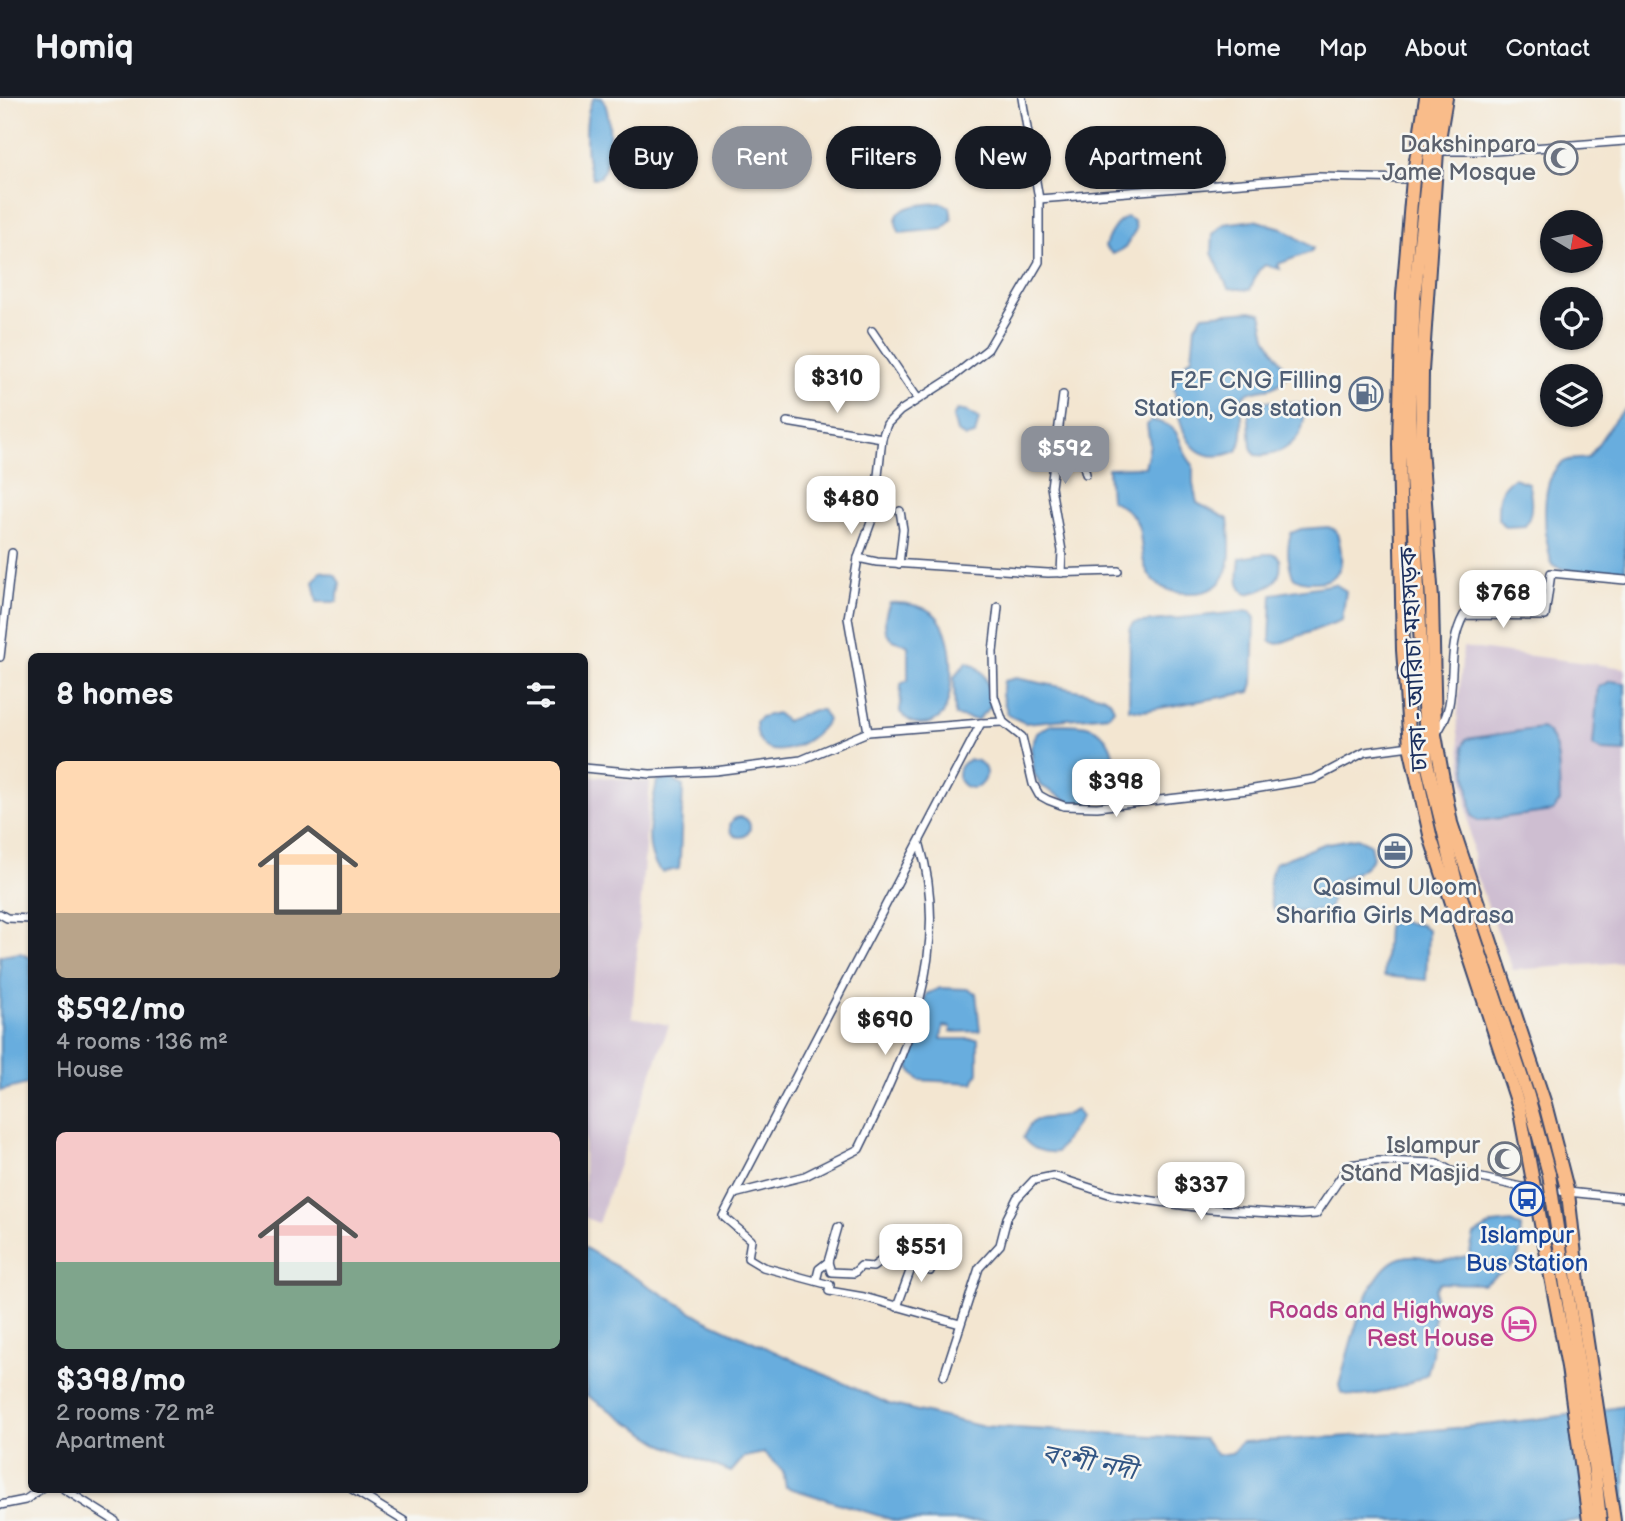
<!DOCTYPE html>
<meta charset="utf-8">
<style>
body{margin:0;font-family:"Balsamiq Sans","Noto Sans Bengali",sans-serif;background:#242831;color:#f1f3f6;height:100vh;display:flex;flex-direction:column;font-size:26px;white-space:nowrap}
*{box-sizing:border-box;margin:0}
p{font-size:23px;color:#9ea1a6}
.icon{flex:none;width:38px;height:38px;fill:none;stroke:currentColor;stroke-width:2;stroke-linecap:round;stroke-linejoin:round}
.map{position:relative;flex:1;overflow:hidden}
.panel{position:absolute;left:28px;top:555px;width:560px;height:840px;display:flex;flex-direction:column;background:#171b24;border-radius:10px;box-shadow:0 2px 5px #0004}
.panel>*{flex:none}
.banner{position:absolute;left:609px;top:28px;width:665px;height:63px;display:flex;gap:14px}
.needle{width:46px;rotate:100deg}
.tools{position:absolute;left:1540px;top:112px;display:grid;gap:14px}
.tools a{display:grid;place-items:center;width:63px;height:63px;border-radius:50%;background:#171b24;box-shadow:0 2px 5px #0004;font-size:35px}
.price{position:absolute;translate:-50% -60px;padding:0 16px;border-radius:14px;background:#fff;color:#222;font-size:23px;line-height:46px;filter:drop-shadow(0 2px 4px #0008)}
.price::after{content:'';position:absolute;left:50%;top:42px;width:21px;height:16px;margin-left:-10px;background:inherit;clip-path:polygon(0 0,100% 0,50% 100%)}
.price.current{background:#8c9099;color:#fff}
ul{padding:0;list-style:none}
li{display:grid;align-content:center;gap:14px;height:371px;padding:0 28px}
li span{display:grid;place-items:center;height:217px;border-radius:10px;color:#555}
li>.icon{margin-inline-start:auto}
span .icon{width:126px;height:126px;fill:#fffc;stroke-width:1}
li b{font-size:30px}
h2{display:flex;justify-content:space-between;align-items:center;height:84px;padding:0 28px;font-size:30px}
.pill{padding:0 24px;border-radius:32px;background:#171b24;box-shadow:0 2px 5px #0004;font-size:24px;line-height:63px}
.pill.current{background:#8c9099;color:#fff}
header{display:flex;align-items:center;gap:42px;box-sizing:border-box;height:98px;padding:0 35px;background:#171b24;border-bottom:2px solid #363941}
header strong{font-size:33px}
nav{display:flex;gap:38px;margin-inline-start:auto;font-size:24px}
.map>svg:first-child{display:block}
.industrial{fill:#cebed1}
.water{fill:#68adde;stroke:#426e9e;stroke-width:2}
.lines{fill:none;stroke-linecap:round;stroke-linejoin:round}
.minor-casing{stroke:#3b4a6f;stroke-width:10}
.trunk-casing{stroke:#3b4a6f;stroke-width:16}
.minor{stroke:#fff;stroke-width:7}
.trunk{stroke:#f9bc8a;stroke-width:12}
.trunk-bridge-casing{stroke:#3b4a6f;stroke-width:16;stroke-linecap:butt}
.trunk-bridge{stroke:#f9bc8a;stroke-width:12}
.labels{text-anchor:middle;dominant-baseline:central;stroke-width:5;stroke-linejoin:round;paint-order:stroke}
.worship-label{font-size:24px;fill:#5b616d;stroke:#f6f6f2;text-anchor:end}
.service-label{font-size:24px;fill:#4e5e75;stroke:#f6f6f2;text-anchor:end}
.street-label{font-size:24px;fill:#1b2f5e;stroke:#f6f6f2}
.transit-label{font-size:24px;fill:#164399;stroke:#f6f6f2}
.hotel-label{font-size:24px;fill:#b23c85;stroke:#f6f6f2;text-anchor:end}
.water-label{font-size:26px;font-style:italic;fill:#325584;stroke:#f6f6f2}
</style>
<header>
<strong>Homiq</strong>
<nav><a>Home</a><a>Map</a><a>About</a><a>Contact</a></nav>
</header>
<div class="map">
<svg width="1625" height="1423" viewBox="0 0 1625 1423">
<rect width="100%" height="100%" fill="#f6f6f2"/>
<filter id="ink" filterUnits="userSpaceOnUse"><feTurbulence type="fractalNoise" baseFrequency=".0143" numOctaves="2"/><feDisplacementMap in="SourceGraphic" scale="14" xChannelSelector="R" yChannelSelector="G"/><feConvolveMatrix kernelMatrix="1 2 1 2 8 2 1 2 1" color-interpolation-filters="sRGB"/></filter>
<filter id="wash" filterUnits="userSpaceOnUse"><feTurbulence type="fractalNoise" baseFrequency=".00686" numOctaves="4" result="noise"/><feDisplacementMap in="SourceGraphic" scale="28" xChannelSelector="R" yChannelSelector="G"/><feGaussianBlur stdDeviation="1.57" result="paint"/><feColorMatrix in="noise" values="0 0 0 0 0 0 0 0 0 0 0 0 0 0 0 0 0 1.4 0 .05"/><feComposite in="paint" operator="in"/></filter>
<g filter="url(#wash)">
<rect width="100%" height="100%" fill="#f3e6d1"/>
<g class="industrial">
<polygon points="1463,549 1625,570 1625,864 1513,872 1475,775 1457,626"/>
<polygon points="585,677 650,684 632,919 669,927 598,1125 584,1119"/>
</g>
<g class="water">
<path d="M 594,0 L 602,0 C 613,17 611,64 600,79 L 593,80 C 584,65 583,13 594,0 Z"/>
<path d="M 942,105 L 950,109 L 952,121 L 943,131 L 900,135 C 883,107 924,106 942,105 Z"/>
<path d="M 1127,119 L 1134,123 L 1136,131 L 1125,150 L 1113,156 L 1105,149 C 1108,137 1116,124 1127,119 Z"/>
<polygon points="1254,122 1282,130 1313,150 1311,154 1278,166 1280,171 1265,167 1258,173 1250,192 1228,190 1212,155 1213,136 1224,126"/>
<path d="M 1251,213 L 1261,215 L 1266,239 L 1284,269 L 1286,280 C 1269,297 1259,287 1243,298 C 1239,317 1247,335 1237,353 C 1183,375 1177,317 1173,278 L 1192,259 L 1195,228 L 1203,217 Z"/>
<path d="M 1257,303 L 1298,305 L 1303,310 C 1310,338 1281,361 1255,357 L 1251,349 L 1248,308 Z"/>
<path d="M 1625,311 L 1625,473 C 1600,475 1575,477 1552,467 C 1545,442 1536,376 1566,363 C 1572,361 1582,361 1588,360 C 1599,347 1614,318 1625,311 Z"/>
<polygon points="957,312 968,314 979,321 975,337 966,339 957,334 953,319"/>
<path d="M 1151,322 C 1188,329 1173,344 1193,367 L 1193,386 L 1197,405 L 1228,421 C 1232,457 1235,497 1187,495 C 1174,495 1163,492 1153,482 C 1135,462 1147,433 1132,417 C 1127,411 1117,406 1110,401 L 1108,370 L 1145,369 L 1150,346 L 1147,327 Z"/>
<path d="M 1513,380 L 1528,385 C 1532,399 1533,416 1525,428 L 1505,429 L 1498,421 C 1498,402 1497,391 1513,380 Z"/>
<path d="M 1328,429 L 1336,432 C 1344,457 1347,483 1315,484 C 1306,484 1301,484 1293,479 C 1288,464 1286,451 1291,435 L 1301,431 Z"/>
<path d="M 1265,456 L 1275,456 L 1280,461 C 1284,484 1267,492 1246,496 C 1235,487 1239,473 1240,460 Z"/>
<polygon points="321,473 335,477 340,485 337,504 317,504 313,484"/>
<polygon points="1335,486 1346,493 1342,522 1278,546 1270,543 1272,496"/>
<path d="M 890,505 C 904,504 928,508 937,519 C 955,540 955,593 943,616 C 929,631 912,629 900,614 L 901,586 L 908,582 L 908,548 C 903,544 897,545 892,541 C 881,533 885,515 890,505 Z"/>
<polygon points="1250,513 1255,520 1253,585 1250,594 1143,613 1129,611 1130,531 1133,525"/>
<path d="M 967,564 C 985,570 992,591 990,609 L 977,622 L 955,618 L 954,579 Z"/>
<polygon points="1016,580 1100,597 1110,602 1114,611 1109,617 1025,625 1008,617 1002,597 1004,583"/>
<polygon points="1611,583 1625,585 1625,654 1602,653 1593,648 1598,589"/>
<path d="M 814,612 L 822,612 L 828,622 C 812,648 756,674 756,624 L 761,619 L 777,615 L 786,623 Z"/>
<path d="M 1052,626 C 1064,627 1079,625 1090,629 C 1117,638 1120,678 1110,700 L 1084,706 L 1070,704 L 1040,687 L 1034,675 L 1031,650 L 1037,635 Z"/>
<path d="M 1541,630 C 1563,640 1558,681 1560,703 L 1553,713 L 1478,723 L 1472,718 L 1463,648 L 1466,641 Z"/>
<circle cx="972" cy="676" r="14"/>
<path d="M 670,680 L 683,688 L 680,760 L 679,771 L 662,774 C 640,756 652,708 657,683 Z"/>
<circle cx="740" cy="729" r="10"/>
<path d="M 1357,740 L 1370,746 L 1373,760 C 1354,787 1335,766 1330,809 L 1324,813 L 1276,815 C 1267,801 1268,780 1275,765 L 1323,746 Z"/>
<polygon points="1395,823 1421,827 1428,832 1426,882 1384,878 1387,828"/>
<polygon points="20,855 31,860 31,985 0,993 0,858"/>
<polygon points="940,890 967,891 976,895 980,933 951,934 951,929 943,928 941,941 978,941 978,974 973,985 919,982 909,970 926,896"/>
<path d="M 1076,1012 L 1081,1019 L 1057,1054 C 1043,1055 1032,1052 1023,1040 C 1033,1016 1038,1022 1059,1019 C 1064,1019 1071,1014 1076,1012 Z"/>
<path d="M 1511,1124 L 1521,1129 L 1519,1156 L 1514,1166 L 1483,1186 L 1439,1185 L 1435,1192 L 1432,1258 L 1427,1276 C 1409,1287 1360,1306 1341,1294 L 1339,1287 C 1349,1254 1365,1171 1400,1160 C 1419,1154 1429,1162 1442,1163 C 1450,1163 1460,1159 1469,1158 L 1474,1137 L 1493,1126 Z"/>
<path d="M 584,1149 L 706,1222 L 889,1306 L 980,1328 L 1204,1341 L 1217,1357 L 1232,1355 L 1241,1344 C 1370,1338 1497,1330 1625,1308 L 1625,1423 L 896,1423 L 786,1389 L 783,1373 L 764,1355 L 744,1359 L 731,1374 L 664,1347 L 586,1297 Z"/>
</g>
</g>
<g filter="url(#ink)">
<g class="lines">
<defs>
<g id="minor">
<polyline points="1437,53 1495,53 1625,43"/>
<polyline points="1039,101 1318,79 1413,81"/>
<polyline points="872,233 918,301"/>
<polyline points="787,324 882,340"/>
<polyline points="1056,361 1083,364 1086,376"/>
<polyline points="858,460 877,464 1048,475 1118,473"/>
<polyline points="899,466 903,431 900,413"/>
<polyline points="1061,475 1062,453 1051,389 1063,297"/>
<polyline points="998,509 993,554 994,598 1003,624 1022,639 1033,686 1039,697 1048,702 1064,708 1097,709 1248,692 1314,681 1365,654 1410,648"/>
<polyline points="0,559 12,455"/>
<polyline points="981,625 1003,624"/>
<polyline points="868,634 981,625 723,1118 751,1142 748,1160 763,1169 830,1187 829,1193 864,1199 960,1226"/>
<path d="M 1435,637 C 1463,604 1442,556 1464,517 L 1545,518 L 1551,475 L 1625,482"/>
<polyline points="584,670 650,676 715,673 801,662 868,634 848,520 858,460 874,416 882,340 887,326 900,313 950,281 988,251 1039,164 1039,101 1022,0"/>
<polyline points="0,816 7,820 32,821"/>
<path d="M 734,1096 L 805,1078 L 859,1051 C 906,955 952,855 920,747"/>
<polyline points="828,1164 838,1129"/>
<polyline points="816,1183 819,1171 828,1164 831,1174 854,1175 861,1168 873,1169 882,1162 912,1168"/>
<polyline points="897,1209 912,1168 930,1173 933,1165 950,1167"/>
<polyline points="944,1278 979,1170 1000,1147 1007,1120 1017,1100 1034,1082 1053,1078 1112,1097 1209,1111 1301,1117 1316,1116 1349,1067 1379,1063 1437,1065 1451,1073 1521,1089 1625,1100"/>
<polyline points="64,1391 115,1423"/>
<polyline points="352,1391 404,1423"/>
<polyline points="0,1407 25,1402 41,1391"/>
</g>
<g id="trunk">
<polyline points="1426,0 1413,81 1403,197 1399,346 1403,552 1410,648 1431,741 1519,1009 1568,1269 1589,1423"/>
<polyline points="1436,0 1414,200 1409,319 1427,665 1456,784 1528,998 1549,1076"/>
<polyline points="1446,0 1437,53 1422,273 1421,349 1432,501 1435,637 1451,725 1545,1006 1568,1095 1578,1184 1614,1423"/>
<polyline points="1553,1104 1594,1366 1600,1423"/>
</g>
</defs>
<use href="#minor" class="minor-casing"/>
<use href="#trunk" class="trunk-casing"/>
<use href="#minor" class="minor"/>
<use href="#trunk" class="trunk"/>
<defs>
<polyline id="trunk-bridge" points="1549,1076 1553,1104"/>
</defs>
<use href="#trunk-bridge" class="trunk-bridge-casing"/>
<use href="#trunk-bridge" class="trunk-bridge"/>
</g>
</g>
<defs>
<symbol id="mosque-ring" viewBox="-11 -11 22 22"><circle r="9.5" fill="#f6f6f2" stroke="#6b7280" stroke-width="1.5"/><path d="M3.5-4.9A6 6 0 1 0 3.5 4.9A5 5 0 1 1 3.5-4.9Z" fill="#6b7280"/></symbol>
<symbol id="fuel-ring" viewBox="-11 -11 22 22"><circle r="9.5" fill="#f6f6f2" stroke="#5c6f8a" stroke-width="1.5"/><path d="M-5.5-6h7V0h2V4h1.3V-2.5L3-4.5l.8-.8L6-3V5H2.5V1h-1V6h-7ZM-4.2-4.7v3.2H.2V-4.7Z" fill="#5c6f8a"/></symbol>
<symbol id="office-ring" viewBox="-11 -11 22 22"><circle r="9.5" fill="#f6f6f2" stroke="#5c6f8a" stroke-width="1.5"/><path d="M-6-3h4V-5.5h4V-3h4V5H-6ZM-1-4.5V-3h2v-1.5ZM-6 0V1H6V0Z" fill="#5c6f8a"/></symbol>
<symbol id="bus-ring" viewBox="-11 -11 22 22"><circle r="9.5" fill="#f6f6f2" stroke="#1a4fb4" stroke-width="1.5"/><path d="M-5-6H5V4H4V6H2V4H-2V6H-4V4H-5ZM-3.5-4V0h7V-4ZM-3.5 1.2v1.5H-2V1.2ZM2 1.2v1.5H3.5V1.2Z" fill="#1a4fb4"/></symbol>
<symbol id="hotel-ring" viewBox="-11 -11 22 22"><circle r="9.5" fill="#f6f6f2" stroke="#d1479c" stroke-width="1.5"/><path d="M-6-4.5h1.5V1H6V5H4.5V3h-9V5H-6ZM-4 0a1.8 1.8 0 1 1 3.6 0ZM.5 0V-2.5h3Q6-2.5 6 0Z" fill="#d1479c"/></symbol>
</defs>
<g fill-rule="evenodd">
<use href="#mosque-ring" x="1542" y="41" width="38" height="38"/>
<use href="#fuel-ring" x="1347" y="277" width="38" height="38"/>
<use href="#office-ring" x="1376" y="734" width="38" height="38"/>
<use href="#mosque-ring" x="1486" y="1042" width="38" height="38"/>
<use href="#bus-ring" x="1508" y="1082" width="38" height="38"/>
<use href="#hotel-ring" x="1500" y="1207" width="38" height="38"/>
</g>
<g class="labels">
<g class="worship-label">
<text x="1536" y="46">Dakshinpara<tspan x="1536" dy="28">Jame Mosque</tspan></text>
<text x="1480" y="1047">Islampur<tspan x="1480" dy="28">Stand Masjid</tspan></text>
</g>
<g class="service-label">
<text x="1342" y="282">F2F CNG Filling<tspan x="1342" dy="28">Station, Gas station</tspan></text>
<text x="1395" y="789" text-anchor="middle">Qasimul Uloom<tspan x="1395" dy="28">Sharifia Girls Madrasa</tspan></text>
</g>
<g class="street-label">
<text transform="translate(1414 561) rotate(-93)">ঢাকা - আরিচা মহাসড়ক</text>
</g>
<g class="transit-label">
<text x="1527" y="1137">Islampur<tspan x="1527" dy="28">Bus Station</tspan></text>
</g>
<g class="hotel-label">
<text x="1494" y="1212">Roads and Highways<tspan x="1494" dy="28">Rest House</tspan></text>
</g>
<g class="water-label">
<text transform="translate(1089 1365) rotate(11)">বংশী নদী</text>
</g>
</g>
</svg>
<div class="tools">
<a><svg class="needle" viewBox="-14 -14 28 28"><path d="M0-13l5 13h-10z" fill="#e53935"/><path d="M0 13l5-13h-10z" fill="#9ea1a6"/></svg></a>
<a><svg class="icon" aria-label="locate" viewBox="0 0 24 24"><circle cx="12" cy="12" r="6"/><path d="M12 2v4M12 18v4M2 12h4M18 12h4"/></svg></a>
<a><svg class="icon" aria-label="layers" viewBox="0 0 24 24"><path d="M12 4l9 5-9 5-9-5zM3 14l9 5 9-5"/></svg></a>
</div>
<b class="price" style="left:837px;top:317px">$310</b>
<b class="price current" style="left:1065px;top:388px">$592</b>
<b class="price" style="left:851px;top:438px">$480</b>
<b class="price" style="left:1503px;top:532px">$768</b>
<b class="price" style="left:1116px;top:721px">$398</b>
<b class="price" style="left:885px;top:959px">$690</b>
<b class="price" style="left:1201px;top:1124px">$337</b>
<b class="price" style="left:921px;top:1186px">$551</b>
<div class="banner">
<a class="pill">Buy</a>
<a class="pill current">Rent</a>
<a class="pill">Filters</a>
<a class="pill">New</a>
<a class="pill">Apartment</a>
</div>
<section class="panel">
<h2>8 homes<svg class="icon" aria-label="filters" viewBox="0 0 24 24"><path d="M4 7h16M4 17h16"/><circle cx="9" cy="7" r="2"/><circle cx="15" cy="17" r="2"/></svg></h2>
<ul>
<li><span style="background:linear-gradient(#ffd9b3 70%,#b9a48a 0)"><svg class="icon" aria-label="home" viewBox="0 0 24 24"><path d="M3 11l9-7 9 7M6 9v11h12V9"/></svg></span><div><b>$592/mo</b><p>4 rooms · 136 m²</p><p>House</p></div></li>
<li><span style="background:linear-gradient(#f6c9c9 60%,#7fa58c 0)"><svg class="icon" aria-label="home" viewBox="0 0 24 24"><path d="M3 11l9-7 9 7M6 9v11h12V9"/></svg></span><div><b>$398/mo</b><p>2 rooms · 72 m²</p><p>Apartment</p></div></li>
</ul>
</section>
</div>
